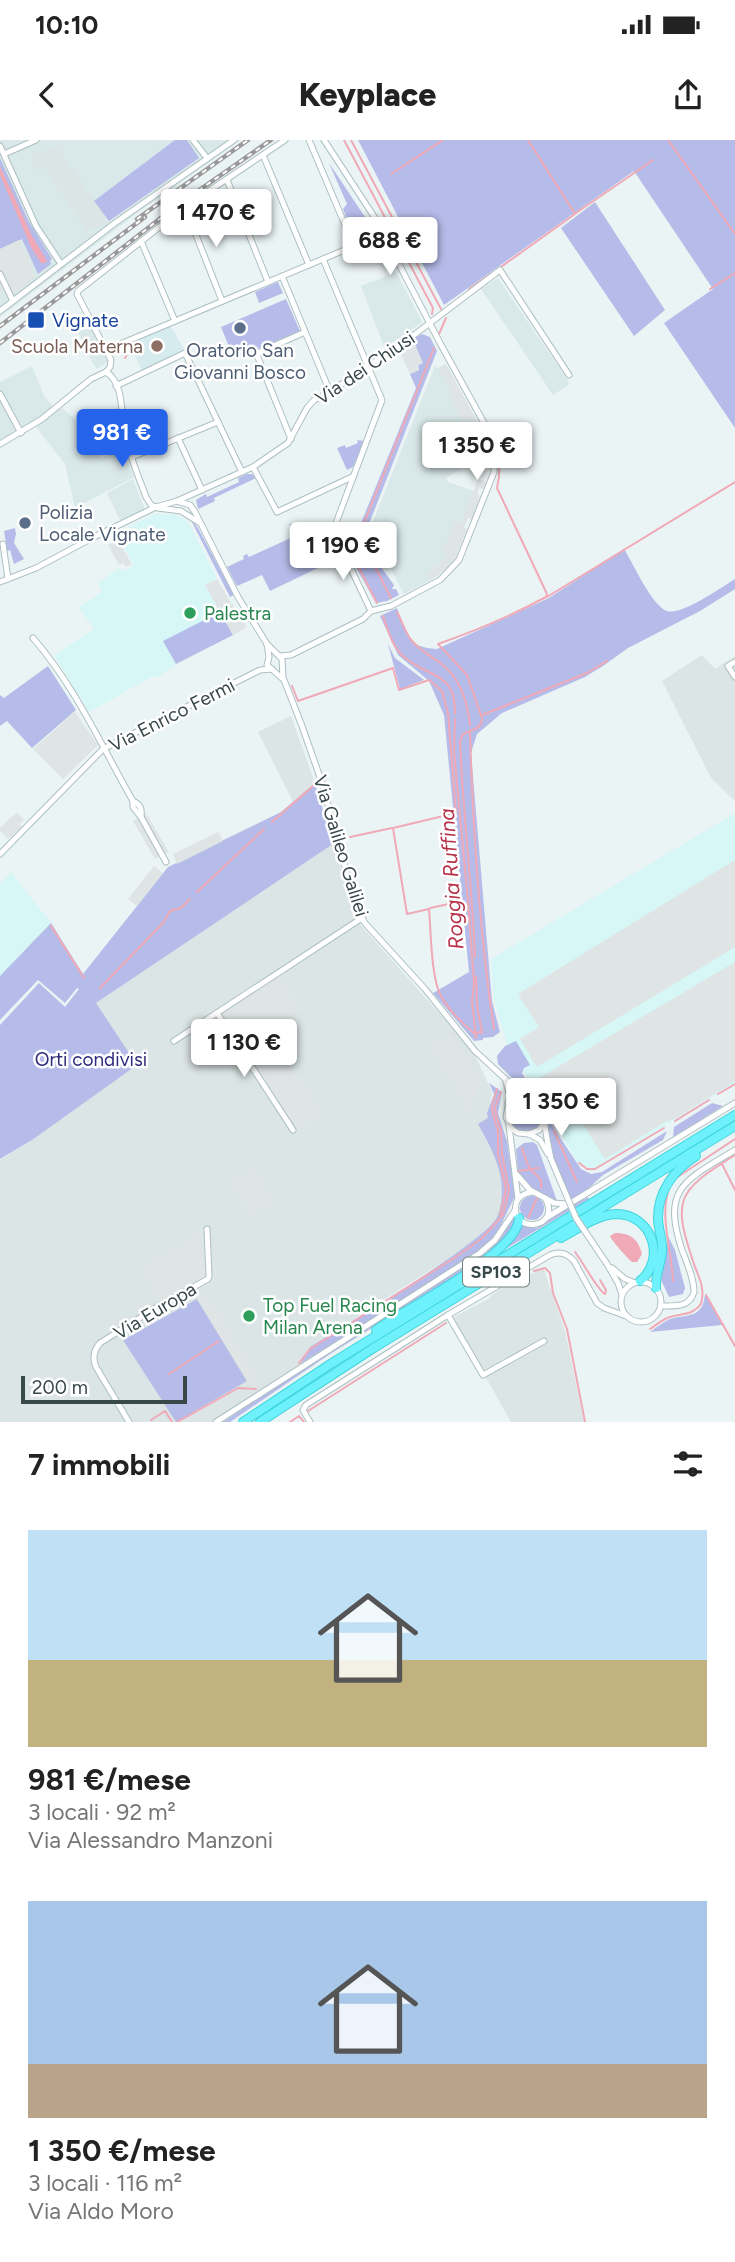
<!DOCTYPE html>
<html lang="it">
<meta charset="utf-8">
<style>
body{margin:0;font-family:Figtree,sans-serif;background:#f2f2f2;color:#222;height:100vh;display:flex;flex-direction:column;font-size:26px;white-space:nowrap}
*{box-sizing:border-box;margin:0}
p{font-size:23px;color:#767676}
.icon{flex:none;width:38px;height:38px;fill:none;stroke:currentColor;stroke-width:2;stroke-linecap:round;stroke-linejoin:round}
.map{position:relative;height:1282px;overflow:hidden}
.panel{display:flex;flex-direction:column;background:#fff;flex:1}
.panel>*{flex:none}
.scale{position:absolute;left:21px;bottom:18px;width:166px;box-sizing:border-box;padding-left:7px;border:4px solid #39494a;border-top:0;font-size:19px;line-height:24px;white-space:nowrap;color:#39494a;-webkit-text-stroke:5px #fff;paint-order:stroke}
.price{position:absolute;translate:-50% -60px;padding:0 16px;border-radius:7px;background:#fff;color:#222;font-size:23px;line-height:46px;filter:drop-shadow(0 2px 4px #0008)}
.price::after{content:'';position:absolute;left:50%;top:42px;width:21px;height:16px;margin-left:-10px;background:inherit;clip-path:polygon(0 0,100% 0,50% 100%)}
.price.on{background:#2563eb;color:#fff}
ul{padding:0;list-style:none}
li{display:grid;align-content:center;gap:14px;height:371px;padding:0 28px}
li span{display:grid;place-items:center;height:217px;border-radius:0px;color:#555}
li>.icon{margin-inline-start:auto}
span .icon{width:126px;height:126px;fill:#fffc;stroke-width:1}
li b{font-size:30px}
h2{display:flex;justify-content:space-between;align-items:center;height:84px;padding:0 28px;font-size:30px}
.status{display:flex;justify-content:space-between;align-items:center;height:49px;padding:0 35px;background:#fff;direction:ltr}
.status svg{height:19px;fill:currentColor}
header{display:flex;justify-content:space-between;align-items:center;height:91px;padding:0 28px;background:#fff;font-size:32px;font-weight:800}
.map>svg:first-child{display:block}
.residential{fill:#d9e8e9}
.commercial{fill:#d7f6f6}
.industrial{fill:#dce5e5}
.education{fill:#d5ebee}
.green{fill:#b5bce9}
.parking{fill:#dfe4e4}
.water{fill:#f0a9b6}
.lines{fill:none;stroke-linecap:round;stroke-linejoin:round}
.stream{stroke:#f0a9b6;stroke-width:2}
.minor-casing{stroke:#adbfc1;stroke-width:7}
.highway-casing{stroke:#3ed5dc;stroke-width:10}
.minor{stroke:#fff;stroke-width:5}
.highway{stroke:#6ff1fc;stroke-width:8}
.rail-casing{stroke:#999;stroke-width:4.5}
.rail{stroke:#fff;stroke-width:2;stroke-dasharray:5;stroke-linecap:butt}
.minor-bridge-casing{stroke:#adbfc1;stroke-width:7;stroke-linecap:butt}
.minor-bridge{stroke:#fff;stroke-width:5}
.transit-dot{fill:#1a4fb4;stroke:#fff;stroke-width:2.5}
.service-dot{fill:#5c6f8a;stroke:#fff;stroke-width:2.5}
.education-dot{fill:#8d6e63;stroke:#fff;stroke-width:2.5}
.leisure-dot{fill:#2e9e5b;stroke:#fff;stroke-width:2.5}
.labels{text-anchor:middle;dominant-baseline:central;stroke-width:5;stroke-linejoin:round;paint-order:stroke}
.shield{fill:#fff;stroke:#748080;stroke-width:2}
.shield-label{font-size:18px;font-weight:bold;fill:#39494a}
.transit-label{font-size:19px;fill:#164399;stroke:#fff;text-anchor:start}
.education-label{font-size:19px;fill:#785e54;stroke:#fff;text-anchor:end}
.service-label{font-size:19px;fill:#4e5e75;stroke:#fff}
.street-label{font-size:19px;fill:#39494a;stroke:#fff}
.leisure-label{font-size:19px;fill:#27864d;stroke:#fff;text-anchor:start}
.park-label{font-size:19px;fill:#2e2b7c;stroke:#fff}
.water-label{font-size:21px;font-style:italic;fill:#b63147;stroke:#fff}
</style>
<div class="status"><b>10:10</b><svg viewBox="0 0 49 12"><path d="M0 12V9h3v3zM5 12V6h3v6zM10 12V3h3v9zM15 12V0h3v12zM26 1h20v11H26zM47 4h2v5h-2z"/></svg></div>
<header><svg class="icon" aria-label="back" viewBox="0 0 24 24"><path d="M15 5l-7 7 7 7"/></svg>Keyplace<svg class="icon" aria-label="share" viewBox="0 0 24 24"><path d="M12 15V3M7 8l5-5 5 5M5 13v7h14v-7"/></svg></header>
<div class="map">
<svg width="735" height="1282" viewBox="0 0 735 1282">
<rect width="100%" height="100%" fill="#ebf4f5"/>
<g class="residential">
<polygon points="0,0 241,0 144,68 0,177"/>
<polygon points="396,132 422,182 385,209 361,146"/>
<polygon points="498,138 570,244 553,255 481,149"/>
<polygon points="91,186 109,220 97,229 92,222 78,192"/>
<polygon points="32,226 44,256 54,268 21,290 0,251 0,242"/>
<polygon points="435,226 438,228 454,256 451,258 463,280 466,278 475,296 483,292 489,312 446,338 448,342 474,351 467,372 462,383 457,381 443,414 448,416 442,423 428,433 431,440 404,454 372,393 372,384"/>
<polygon points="0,261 17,293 0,302"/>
<polygon points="62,268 74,278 95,303 102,318 122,308 134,337 75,368 65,324 36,287"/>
<polygon points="133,339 145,370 121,382 107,353"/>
</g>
<g class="commercial">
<polygon points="155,374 176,375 188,382 217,439 205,445 233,495 176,524 158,537 151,537 89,572 54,515 94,489 79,467 102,452 98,443 120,428 123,431 134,425 117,393"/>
<polygon points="735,673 735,943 596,1028 590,1028 578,1023 507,904 494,860 491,819"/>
<polygon points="11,732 51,783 0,836 0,743"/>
</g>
<g class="industrial">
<polygon points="57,9 62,10 62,15 105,76 105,84 87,91 43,26 36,30 33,25 32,13"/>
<polygon points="702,515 715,529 735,516 735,661 711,638 662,541"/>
<polygon points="291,576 315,643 293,662 258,592"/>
<polygon points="333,704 358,782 473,911 492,952 489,969 503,1052 498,1077 471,1104 310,1207 300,1224 211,1282 0,1282 0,1020 32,1000 96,863"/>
<polygon points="543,1127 565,1191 584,1282 511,1282 452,1178 490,1158 491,1155 518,1138 521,1140"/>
</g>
<polygon class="education" points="170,185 185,211 142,231 129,202"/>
<g class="green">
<polygon points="175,0 187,0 199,18 109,81 94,61"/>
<polygon points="358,0 735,0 735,288 664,183 713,149 634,31 444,165"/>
<polygon points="0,18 28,80 52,119 50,121 51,124 38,134 22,99 0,109"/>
<polygon points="329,23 377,95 357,103 343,69 347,64"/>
<polygon points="595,62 665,170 634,196 561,88"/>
<polygon points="278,142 283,153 259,163 255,152"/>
<polygon points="286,159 300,191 234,219 221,187"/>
<polygon points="422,194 430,197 437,211 367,389 359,388 416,248 410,234 419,230 414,204 410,206 408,202"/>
<polygon points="357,300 364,301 353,327 347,330 337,308 345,305 346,308 358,303"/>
<polygon points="247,334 252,334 256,338 214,358 215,361 198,369 196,360 206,354 207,357 239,342 238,338"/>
<polygon points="191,380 198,388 234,455 230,457"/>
<polygon points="289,383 298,389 321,388 327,404 315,411 322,426 270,451 262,435 237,446 227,427 244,419 243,416 247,414 249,417 295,396"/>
<polygon points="15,388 16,394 14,403 24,419 14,424 10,410 5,412 4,405 6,403 4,391"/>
<polygon points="342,393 369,393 383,430 394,445 392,449 396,449 399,455 387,461 376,463 339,397"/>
<path d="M 624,409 C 633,423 652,466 667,471 C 681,476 722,447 735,439 L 735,449 L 700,471 L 628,508 L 603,526 L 585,537 L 502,573 L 477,594 L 471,613 L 492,861 L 500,892 L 493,897 L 483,898 L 483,900 L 474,901 L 433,853 L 469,832 L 444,575 L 429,541 L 398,515 L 380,476 L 397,468 C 407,494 405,507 437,509 L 549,458 Z"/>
<polygon points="220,472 233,495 176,524 163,501"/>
<polygon points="388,504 395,518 424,540 400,549"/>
<polygon points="48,526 76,570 32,608 7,581 0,586 0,555 4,558"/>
<polygon points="315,643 333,704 96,863 137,925 32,1000 0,1019 0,885 39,843 65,867 79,849 77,848 65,863 38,840 0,880 0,836 51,783 83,834 168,727 281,672"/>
<polygon points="516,901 530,925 524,928 522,933 529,945 538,951 521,947 498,924 497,916 505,906"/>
<path d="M 489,943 L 502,952 L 498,973 L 507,1001 L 515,1056 L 500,1087 L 491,1101 L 477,1113 L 300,1224 L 310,1207 C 340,1188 491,1099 498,1075 C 509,1041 495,1014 478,984 L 488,978 L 487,973 L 494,954 Z"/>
<circle cx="526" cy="974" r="17"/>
<polygon points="712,963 723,966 673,997 674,987"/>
<path d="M 549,981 L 581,1029 L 591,1034 L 602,1032 L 667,991 L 663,1000 L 603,1035 L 588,1049 L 570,1060 C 560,1036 545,1007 549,981 Z"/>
<polygon points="533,1002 537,1005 557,1061 531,1048 525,1042 518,1031 516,1009 524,1003"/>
<circle cx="532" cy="1068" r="12"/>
<polygon points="588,1057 589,1059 502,1111 520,1085 537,1088 552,1076"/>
<polygon points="514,1077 514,1085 497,1108 477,1123 330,1214 230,1282 223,1282 301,1230 303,1227 486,1113 500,1098"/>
<polygon points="668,1096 675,1110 685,1148 683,1154 669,1157 661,1140"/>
<path d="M 705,1154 L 722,1185 L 650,1192 C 655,1188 664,1182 670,1179 C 687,1174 703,1179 705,1154 Z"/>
<polygon points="197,1159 247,1241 176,1282 123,1200"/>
</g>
<g class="parking">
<polygon points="19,100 35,137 14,153 10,145 0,151 0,109"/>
<polygon points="408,202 410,206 415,204 423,223 417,226 419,230 410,234 401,214 405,212 402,206"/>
<polygon points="446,224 481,288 478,290 480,294 476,296 466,279 462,280 450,258 454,256 438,228"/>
<polygon points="478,339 486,342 483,349 479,348 477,354 480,356 472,380 468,378 464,387 467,389 456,417 448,427 431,440 427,433 437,427 447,416 442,413 456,381 462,383"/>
<polygon points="118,400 132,424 126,427 123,423 119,425 108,405"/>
<polygon points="217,439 231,463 228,465 233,464 247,487 233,495 205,445"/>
<polygon points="75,572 98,605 63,639 33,609"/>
<polygon points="17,672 24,680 19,684 22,687 8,699 0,691 0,688"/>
<polygon points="146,673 169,712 155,719 133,681"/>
<polygon points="218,692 223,701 177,724 173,714"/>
<polygon points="735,720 735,807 537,927 520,899 539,887 518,854"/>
<polygon points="154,726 163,733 137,766 128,759"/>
<polygon points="735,822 735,941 676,978 663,983 605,1019 559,946 543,955 534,941"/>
<polygon points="279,837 300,870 268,891 322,974 297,990 222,875"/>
<polygon points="451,893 465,913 478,941 471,973 430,907"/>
<polygon points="254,1028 275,1061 252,1076 231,1042"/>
<polygon points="211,1086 213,1133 162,1161 140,1129"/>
<polygon points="207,1154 261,1244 254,1248 247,1241 197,1159"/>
</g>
<g class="water">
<polygon points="0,26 32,96 47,121 45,123 41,123 31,107 0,35"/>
<path d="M 615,1093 C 631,1093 638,1099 642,1114 L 637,1122 L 632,1122 C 628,1119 611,1100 610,1096 Z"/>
</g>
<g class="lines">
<g class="stream">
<polyline points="344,0 433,168 432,174"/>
<polyline points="351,0 441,169"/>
<polyline points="668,0 735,94"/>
<polyline points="391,34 443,0"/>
<polyline points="576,73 653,20"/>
<polyline points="498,129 575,74 528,0"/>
<polyline points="469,149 493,132"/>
<polyline points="710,149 735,133"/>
<polyline points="439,194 446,178"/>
<polyline points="125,218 127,214"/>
<polyline points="362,388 434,208"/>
<polyline points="362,394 368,413 391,458"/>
<polyline points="342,395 377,463"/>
<polyline points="547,457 735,342"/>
<path d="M 397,472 C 402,481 405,493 412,501 C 420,510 429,515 439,522 C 460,537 467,560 470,585"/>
<path d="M 383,476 C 388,490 392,506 403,516 C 428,539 456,530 455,574"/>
<path d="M 292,546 L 298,561 L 393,528 L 399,550 L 429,540 L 442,551 L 448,573 L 456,673 L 393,688 L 407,774 L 429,769 C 431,791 431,839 441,856 C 449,871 462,883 474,893 L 482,892"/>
<polyline points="482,575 587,533 607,521"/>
<path d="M 482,578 L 467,535 L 438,504 C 475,491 511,476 546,457 L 547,454 L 497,348 C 501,332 500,317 497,300"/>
<polyline points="455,579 454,612 468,761 474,843 472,862 476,898"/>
<path d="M 470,592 C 473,691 479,790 494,889"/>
<polyline points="272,682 314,645"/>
<polyline points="350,697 392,688"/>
<polyline points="197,752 264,689"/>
<polyline points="430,768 458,762"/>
<polyline points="51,786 84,838"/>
<path d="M 475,817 C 472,745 463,674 460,601 L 463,594 L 479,587 L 482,580"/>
<polyline points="476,837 477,865 482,893"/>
<polyline points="100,848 163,783 170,771 181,768 190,759"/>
<polyline points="497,949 492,966 493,975 498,991 498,1014 506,1049 500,1075"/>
<polyline points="718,954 735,944"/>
<polyline points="675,981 709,960"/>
<polyline points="554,991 577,1042"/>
<path d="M 522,1008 C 524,1014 526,1021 529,1027 C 535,1036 543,1036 541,1048"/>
<polyline points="579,1023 587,1029 595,1029 664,988"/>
<polyline points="722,1024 735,1050"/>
<polyline points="519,1031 539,1028"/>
<polyline points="676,1038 735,999"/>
<path d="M 668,1052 C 660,1079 672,1112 673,1141"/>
<polyline points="528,1078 537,1058"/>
<path d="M 575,1112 C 583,1122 598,1151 605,1154 L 606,1150 L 600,1140"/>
<polyline points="534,1131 545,1128 550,1133 553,1153 567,1189 585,1282"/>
<polyline points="706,1155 735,1206"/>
<path d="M 650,1189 C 656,1185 663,1179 670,1177 C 682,1173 692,1176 701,1164 C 705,1150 700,1139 695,1127 C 672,1060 675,1052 735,1015"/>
<polyline points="299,1223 310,1209 457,1116 481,1099 503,1075 509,1050 502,1014 501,990 496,975 495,967 501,952"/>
<polyline points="169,1234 219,1201"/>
<polyline points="308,1271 446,1183"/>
<polyline points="151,1280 165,1271 172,1282"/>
<polyline points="177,1282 238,1248 256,1249"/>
<polyline points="290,1282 299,1276 304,1282"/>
</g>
<defs>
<g id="minor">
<polyline points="193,0 207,18"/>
<polyline points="0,6 36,86 61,124"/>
<polyline points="4,14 36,0"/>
<polyline points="263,15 309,125"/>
<polyline points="227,40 268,142"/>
<polyline points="185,67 222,161"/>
<polyline points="141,101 175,181"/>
<polyline points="323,119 382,260 333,391 371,471"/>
<polyline points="0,134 13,161"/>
<polyline points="282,136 330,252"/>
<polyline points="0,171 115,83 234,0"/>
<polyline points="106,210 354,106 309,0"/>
<polyline points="106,232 110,227 111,220 77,154 78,151 185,67 285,0"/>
<path d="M 106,232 C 126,244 120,280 126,299 C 131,319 139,338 146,357 L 151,365 L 156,367"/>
<polyline points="116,246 185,213 242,332"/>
<polyline points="0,254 21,293"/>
<polyline points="178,298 202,350"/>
<polyline points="291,299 257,215 258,213 305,192"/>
<polyline points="0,304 42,279 91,239 106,232"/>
<polyline points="132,317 218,282"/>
<polyline points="253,327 277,372 352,337"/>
<polyline points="177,361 190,365 195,372 238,457 267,504 282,519 283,538"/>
<polyline points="158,368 181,371 200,383"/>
<polyline points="3,404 8,439"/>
<polyline points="0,442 36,428 96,396 156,367 177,361 253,327 288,303 307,268 314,260 330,252 414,195 500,130 569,235"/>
<path d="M 33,498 C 75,546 102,607 133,661 C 141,665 142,669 141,677"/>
<polyline points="267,504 269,517 267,525 284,540 302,586 322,643 352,752 364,782 425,849 475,911 513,946 525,954"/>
<polyline points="280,516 291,515 363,479 371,471 391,466 440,440 459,420 494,332 494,309 489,292 440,203 375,78 324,0"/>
<polyline points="735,522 728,526 735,537"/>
<polyline points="133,661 133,667 141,677 166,722"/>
<polyline points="0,714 103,609 260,530 272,529"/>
<polyline points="217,873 293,990"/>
<polyline points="174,901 362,778"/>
<polyline points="506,942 510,956 506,977 511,988 518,993 529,994 539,990 544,983"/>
<path d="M 508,963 C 514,957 520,953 528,954 C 547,956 545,972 545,985 C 546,996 549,1008 551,1019"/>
<polyline points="509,986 518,1059"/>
<polyline points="529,994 540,1000 548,1014"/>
<polyline points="517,1035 530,1050 554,1063 566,1064"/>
<path d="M 533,1052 C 525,1053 518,1056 516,1064 C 509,1094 563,1090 545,1058"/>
<polyline points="546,1078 735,963"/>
<polyline points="607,1124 618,1143 622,1155"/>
<polyline points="612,1128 625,1139 633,1142"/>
<circle cx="641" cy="1162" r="20"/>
<path d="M 661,1166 C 675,1166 689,1168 694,1152 C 694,1138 687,1123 682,1110 C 661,1047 686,1040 735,1010"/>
<path d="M 544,1201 L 483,1235 L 448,1175 L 550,1115 C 559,1111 567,1113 574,1121 L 597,1163 L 604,1168 L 626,1176"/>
<path d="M 129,1282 L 96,1227 C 92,1218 94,1210 100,1203 L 157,1167 L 208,1139 L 209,1136 L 207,1089"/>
<polyline points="216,1282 480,1113 495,1100 516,1069"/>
<polyline points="310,1282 303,1270 306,1265 448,1175"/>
</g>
<g id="highway">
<path d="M 561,1098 C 578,1089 596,1075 616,1074 C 652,1074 667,1119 640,1141"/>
<path d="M 656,1148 C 655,1135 661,1124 662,1111 C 663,1100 658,1089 658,1078 C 658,1051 674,1030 696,1016"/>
<path d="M 376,1190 C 405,1169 519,1113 519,1078"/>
<polyline points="243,1282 332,1223 735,975"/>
<polyline points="260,1282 372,1209 735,986"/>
</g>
</defs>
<use href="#minor" class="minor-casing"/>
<use href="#highway" class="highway-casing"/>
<use href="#minor" class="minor"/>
<use href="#highway" class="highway"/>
<defs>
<g id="rail">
<polyline points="137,79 248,0"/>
<polyline points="0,186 145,77"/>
<polyline points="0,203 175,67 271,0"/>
</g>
</defs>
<use href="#rail" class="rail-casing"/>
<use href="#rail" class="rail"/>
<defs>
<polyline id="minor-bridge" points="551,1019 576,1078 607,1124"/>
</defs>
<use href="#minor-bridge" class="minor-bridge-casing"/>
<use href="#minor-bridge" class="minor-bridge"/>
</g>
<rect class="transit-dot" x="27" y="171" width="18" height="18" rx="3.5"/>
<g class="service-dot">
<circle cx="240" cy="188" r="7"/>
<circle cx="25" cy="383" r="7"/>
</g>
<circle class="education-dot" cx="157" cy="206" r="7"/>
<g class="leisure-dot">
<circle cx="190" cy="473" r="7"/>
<circle cx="249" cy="1176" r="7"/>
</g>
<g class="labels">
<rect class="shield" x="463" y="1117.5" width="66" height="29" rx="5"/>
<g class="shield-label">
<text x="496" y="1132">SP103</text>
</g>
<g class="transit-label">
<text x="52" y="180">Vignate</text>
</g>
<g class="education-label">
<text x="143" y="206">Scuola Materna</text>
</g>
<g class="service-label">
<text x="240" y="210">Oratorio San<tspan x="240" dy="22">Giovanni Bosco</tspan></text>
<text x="39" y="372" text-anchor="start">Polizia<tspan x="39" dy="22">Locale Vignate</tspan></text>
</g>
<g class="street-label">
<text transform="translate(365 228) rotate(-34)">Via dei Chiusi</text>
<text transform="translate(172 575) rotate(-27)">Via Enrico Fermi</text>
<text transform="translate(341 706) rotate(73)">Via Galileo Galilei</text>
<text transform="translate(155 1171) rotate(-31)">Via Europa</text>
</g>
<g class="leisure-label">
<text x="204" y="473">Palestra</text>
<text x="263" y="1165">Top Fuel Racing<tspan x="263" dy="22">Milan Arena</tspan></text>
</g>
<g class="park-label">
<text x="91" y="919">Orti condivisi</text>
</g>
<g class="water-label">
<text transform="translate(451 739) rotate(-94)">Roggia Ruffina</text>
</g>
</g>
</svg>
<div class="scale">200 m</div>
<b class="price" style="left:216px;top:109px">1 470 €</b>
<b class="price" style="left:390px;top:137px">688 €</b>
<b class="price on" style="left:122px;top:329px">981 €</b>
<b class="price" style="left:477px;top:342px">1 350 €</b>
<b class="price" style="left:343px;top:442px">1 190 €</b>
<b class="price" style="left:244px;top:939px">1 130 €</b>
<b class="price" style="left:561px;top:998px">1 350 €</b>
</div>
<section class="panel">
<h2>7 immobili<svg class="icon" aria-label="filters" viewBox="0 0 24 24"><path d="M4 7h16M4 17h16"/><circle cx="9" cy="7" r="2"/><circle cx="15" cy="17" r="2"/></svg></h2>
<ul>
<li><span style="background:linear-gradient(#bfe0f5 60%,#c2b280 0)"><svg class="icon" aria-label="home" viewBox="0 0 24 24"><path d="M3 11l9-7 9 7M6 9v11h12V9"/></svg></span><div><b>981 €/mese</b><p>3 locali · 92 m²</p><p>Via Alessandro Manzoni</p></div></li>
<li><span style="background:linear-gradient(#a9c7e8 75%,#b9a48a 0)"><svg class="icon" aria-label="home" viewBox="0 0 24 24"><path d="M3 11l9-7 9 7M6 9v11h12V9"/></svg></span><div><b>1 350 €/mese</b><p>3 locali · 116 m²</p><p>Via Aldo Moro</p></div></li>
</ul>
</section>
